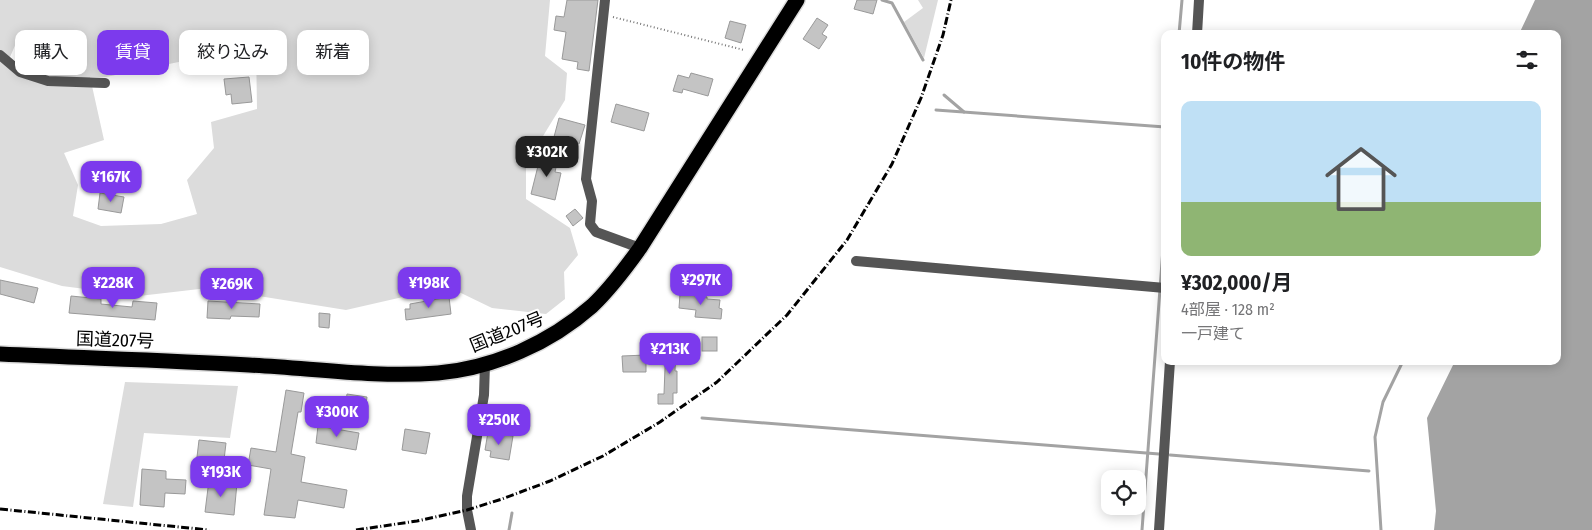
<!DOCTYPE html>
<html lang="ja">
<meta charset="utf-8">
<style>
body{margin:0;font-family:"Fira Sans Condensed","Noto Sans JP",sans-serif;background:#f6f6f6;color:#202124;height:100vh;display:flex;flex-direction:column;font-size:19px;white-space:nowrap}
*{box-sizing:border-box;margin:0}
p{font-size:16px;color:#757577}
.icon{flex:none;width:28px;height:28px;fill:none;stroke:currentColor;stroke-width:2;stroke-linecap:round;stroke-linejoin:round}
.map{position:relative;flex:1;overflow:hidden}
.details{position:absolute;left:1161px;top:30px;width:400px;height:335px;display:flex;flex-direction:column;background:#fff;border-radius:10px;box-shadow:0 2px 12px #0003}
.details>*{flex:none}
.hud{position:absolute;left:15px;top:30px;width:475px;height:45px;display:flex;gap:10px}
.buttons{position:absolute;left:1101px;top:470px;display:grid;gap:10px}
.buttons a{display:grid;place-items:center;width:45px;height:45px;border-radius:10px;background:#fff;box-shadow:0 2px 12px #0003;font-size:25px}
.price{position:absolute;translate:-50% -42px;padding:0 11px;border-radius:10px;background:#7c3aed;color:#fff;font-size:16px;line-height:32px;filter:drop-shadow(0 1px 2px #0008)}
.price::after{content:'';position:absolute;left:50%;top:30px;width:15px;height:11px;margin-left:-8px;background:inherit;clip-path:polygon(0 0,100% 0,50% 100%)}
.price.selected{background:#222;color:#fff}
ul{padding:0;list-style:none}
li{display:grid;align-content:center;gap:10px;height:265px;padding:0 20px}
li span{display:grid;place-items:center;height:155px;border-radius:10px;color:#555}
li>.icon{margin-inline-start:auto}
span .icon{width:90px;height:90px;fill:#fffc;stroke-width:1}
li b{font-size:21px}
h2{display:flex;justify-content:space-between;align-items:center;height:60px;padding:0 20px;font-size:21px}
.tag{padding:0 18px;border-radius:10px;background:#fff;box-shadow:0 2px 12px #0003;font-size:18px;line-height:45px}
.tag.selected{background:#7c3aed;color:#fff}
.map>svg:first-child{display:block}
.green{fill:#dcdcdc;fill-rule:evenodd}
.water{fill:#a3a3a3}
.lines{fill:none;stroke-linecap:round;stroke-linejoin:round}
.stream{stroke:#a3a3a3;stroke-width:3}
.building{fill:#c4c4c4;stroke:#999}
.highway-casing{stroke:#dbdbdb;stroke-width:18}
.path{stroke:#777;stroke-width:2;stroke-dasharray:1 2.5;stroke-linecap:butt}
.street{stroke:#555;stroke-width:10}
.highway{stroke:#000;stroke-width:15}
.rail{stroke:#000;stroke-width:3;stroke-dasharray:8 2.5 1 2.5;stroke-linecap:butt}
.labels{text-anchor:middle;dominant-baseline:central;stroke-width:4;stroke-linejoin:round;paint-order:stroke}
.street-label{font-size:18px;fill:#000;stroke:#fff}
</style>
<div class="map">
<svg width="1592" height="530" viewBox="0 0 1592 530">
<rect width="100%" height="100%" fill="#fff"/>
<g class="green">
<path d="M 0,0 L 550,0 L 545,56 L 567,73 L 565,100 L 526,164 L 526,199 L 570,228 L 578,255 L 564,272 L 565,299 L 546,314 L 492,308 L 461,293 L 416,294 L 346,310 L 208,288 L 139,296 L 62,286 L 0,267 ZM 17,41 L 46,47 L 45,76 L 6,66 ZM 256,46 L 257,109 L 211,122 L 214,148 L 187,180 L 197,214 L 161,224 L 101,226 L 73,216 L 78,185 L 64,153 L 104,140 L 90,77 L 106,77 Z"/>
<polygon points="918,0 938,0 924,58 904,22 923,8"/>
<polygon points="125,382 238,386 230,438 144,433 133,507 103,504"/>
</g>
<polygon class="water" points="1535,0 1592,0 1592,530 1434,530 1436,511 1427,418 1455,361 1558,361 1558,34 1519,34"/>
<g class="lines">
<g class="stream">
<polyline points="882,0 892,3 923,60"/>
<polyline points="1179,34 1182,0"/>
<polyline points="944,95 964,112"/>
<polyline points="936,110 1165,127"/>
<polyline points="702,418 1159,454"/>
<polyline points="1170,455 1369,471"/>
<polyline points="509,530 512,513"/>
<polyline points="1142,530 1165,222"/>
<polyline points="1381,530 1375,437 1383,402 1403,361"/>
</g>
</g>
<g class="building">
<polygon points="567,0 598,0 589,71 577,69 578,62 562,59 566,32 554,30 556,16 564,17"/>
<polygon points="857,0 877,0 873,14 854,9"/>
<polygon points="817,18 828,25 822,34 827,37 819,49 803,39"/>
<polygon points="730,21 746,25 741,43 725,38"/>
<polygon points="19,51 33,56 29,67 21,63 16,60"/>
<polygon points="691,73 713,79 708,96 683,89 682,93 673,91 678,75 689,78"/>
<polygon points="249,77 252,102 232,104 231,94 226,95 224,79"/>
<polygon points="616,104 649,113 644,131 611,122"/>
<polygon points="559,118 585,125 579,144 554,137"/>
<polygon points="541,154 558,158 555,172 561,173 555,200 531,194"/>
<polygon points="100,193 124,197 121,213 98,209"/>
<polygon points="575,209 583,218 573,226 566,216"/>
<polygon points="0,280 38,288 34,303 0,294"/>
<polygon points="680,294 707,297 707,299 720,300 719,308 722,309 721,319 695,317 696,310 679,308"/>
<polygon points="71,296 101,299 101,304 132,307 133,301 157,303 155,320 69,313"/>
<polygon points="449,297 451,314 406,320 405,309 410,309 410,304"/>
<polygon points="208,301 260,304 259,317 231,316 230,319 207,318"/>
<polygon points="319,313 330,314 329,328 319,327"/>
<rect x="702" y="337" width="15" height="14"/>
<polygon points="666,342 676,342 675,371 677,371 677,393 673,393 673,404 658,404 658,394 664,394"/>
<polygon points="646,355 646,372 623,372 622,356"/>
<polygon points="286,390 304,393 301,412 298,412 291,454 305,457 301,482 347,490 344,508 298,500 295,518 264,515 271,469 248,465 251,448 276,452"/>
<polygon points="347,394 367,397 365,411 345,408"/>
<polygon points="318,426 359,433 356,450 316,443"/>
<polygon points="405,429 430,433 426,454 402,450"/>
<polygon points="488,432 513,436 509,460 490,457 491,451 485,450"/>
<polygon points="199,440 226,443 224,460 197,457"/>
<polygon points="142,469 166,471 166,479 186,480 185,494 165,493 164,507 140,505"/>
<polygon points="209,480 237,483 234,515 205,512"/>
</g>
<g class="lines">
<defs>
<path id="highway" d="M 0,354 C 83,358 166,360 249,365 C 312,368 375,378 438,373 C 494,368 550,343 592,306 C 610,289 625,269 640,248 L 797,0"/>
</defs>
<use href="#highway" class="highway-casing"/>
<polyline class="path" points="613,17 744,50"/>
<g class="street">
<polyline points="605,0 586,179 592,201 590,224 596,232 640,248"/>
<polyline points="1197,34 1199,0"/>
<polyline points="0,55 20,72 48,81 105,83"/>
<polyline points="856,261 1165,288"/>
<polyline points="471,530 467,510 467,496 484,395 485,364"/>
<polyline points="1159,530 1170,361"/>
</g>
<use href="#highway" class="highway"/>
<g class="rail">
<polyline points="0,509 209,530"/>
<polyline points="356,530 417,521 467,510 502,499 550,481 603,456 660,422 717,382 787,315 847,240 892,164 921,98 943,35 951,0"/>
</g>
</g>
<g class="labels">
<g class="street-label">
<text transform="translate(507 332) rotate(-22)">国道207号</text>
<text transform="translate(115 340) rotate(2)">国道207号</text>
</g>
</g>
</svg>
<div class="buttons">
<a><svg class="icon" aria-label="locate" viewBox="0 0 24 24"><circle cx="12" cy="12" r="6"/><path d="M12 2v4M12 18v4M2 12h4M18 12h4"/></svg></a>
</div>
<b class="price selected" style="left:547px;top:178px">¥302K</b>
<b class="price" style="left:111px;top:203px">¥167K</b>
<b class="price" style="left:701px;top:306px">¥297K</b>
<b class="price" style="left:113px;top:309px">¥228K</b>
<b class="price" style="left:429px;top:309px">¥198K</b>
<b class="price" style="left:232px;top:310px">¥269K</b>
<b class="price" style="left:670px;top:375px">¥213K</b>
<b class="price" style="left:337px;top:438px">¥300K</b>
<b class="price" style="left:499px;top:446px">¥250K</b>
<b class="price" style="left:221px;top:498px">¥193K</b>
<div class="hud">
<a class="tag">購入</a>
<a class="tag selected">賃貸</a>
<a class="tag">絞り込み</a>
<a class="tag">新着</a>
</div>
<section class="details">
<h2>10件の物件<svg class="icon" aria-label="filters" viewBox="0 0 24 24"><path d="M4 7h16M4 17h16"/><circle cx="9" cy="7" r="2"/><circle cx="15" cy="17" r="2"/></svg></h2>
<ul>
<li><span style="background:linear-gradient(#bfe0f5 65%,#8fb573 0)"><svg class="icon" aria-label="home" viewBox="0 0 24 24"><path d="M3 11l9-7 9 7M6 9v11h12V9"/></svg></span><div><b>¥302,000/月</b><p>4部屋 · 128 m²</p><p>一戸建て</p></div></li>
</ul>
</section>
</div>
